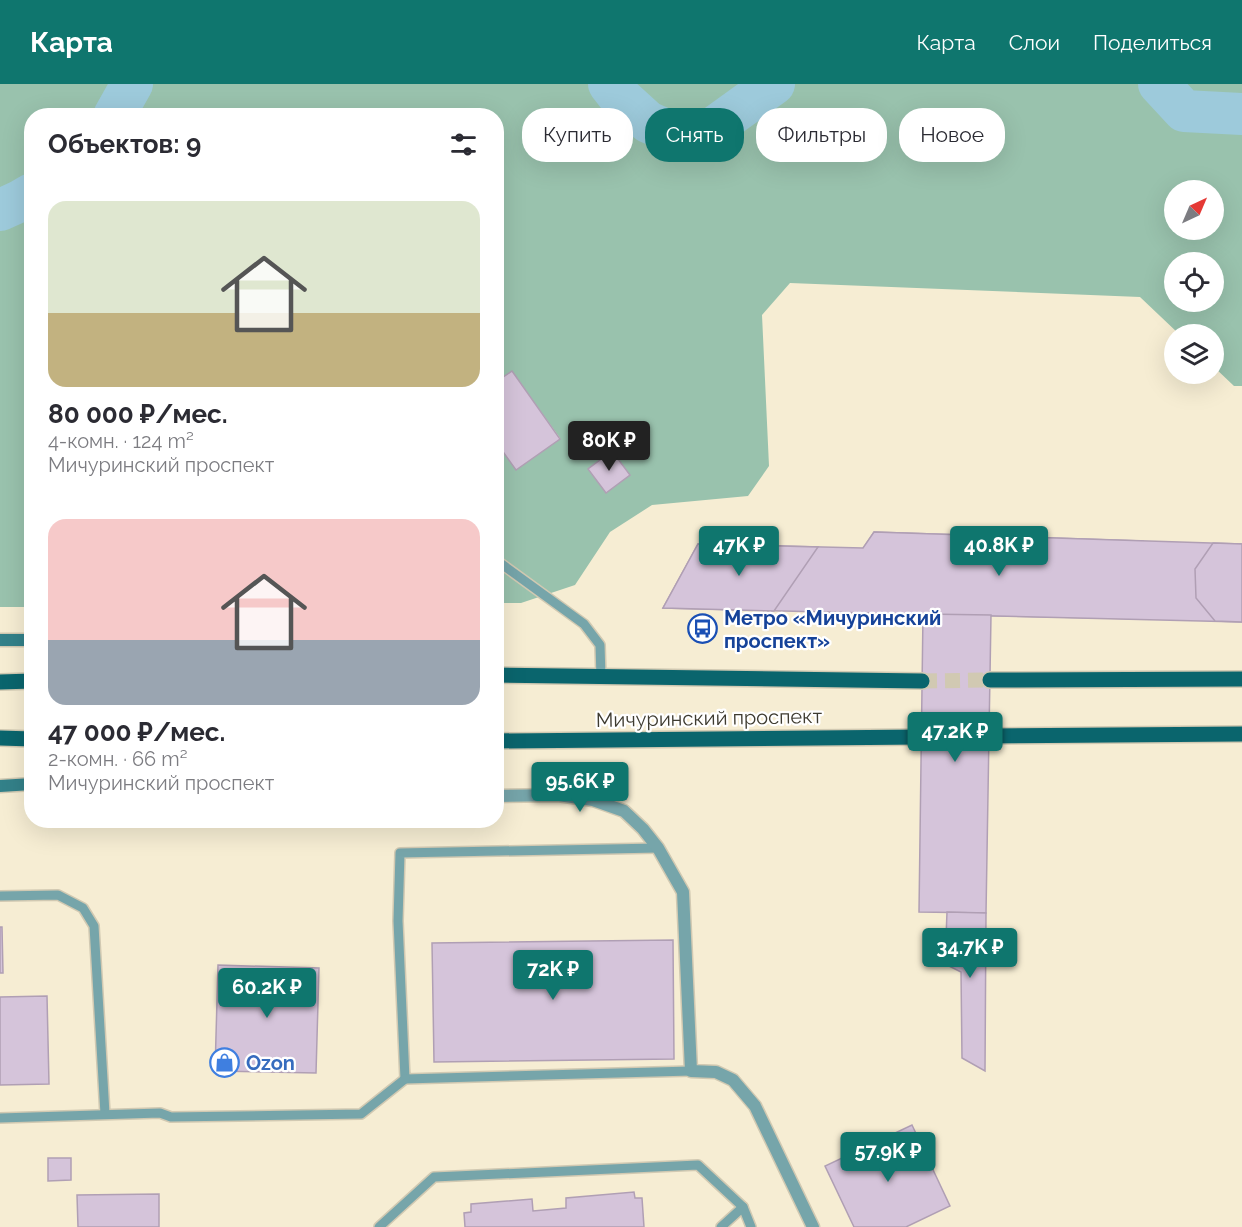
<!DOCTYPE html>
<html lang="ru">
<meta charset="utf-8">
<style>
body{margin:0;font-family:Raleway,sans-serif;background:#f2f2f3;color:#2b2b33;height:100vh;display:flex;flex-direction:column;font-size:22px;white-space:nowrap}
*{box-sizing:border-box;margin:0}
p{font-size:20px;color:#7c7c81}
.icon{flex:none;width:33px;height:33px;fill:none;stroke:currentColor;stroke-width:2;stroke-linecap:round;stroke-linejoin:round}
.map{position:relative;flex:1;overflow:hidden}
.drawer{position:absolute;left:24px;top:24px;width:480px;height:720px;display:flex;flex-direction:column;background:#fff;border-radius:24px;box-shadow:0 6px 24px #0002}
.drawer>*{flex:none}
.top-card{position:absolute;left:522px;top:24px;width:570px;height:54px;display:flex;gap:12px}
.needle{width:39px;rotate:44deg}
.tools{position:absolute;left:1164px;top:96px;display:grid;gap:12px}
.tools a{display:grid;place-items:center;width:60px;height:60px;border-radius:50%;background:#fff;box-shadow:0 6px 24px #0002;font-size:30px}
.price{position:absolute;translate:-50% -51px;padding:0 14px;border-radius:6px;background:#0f766e;color:#fff;font-size:20px;line-height:39px;filter:drop-shadow(0 2px 3px #0008)}
.price::after{content:'';position:absolute;left:50%;top:36px;width:18px;height:14px;margin-left:-9px;background:inherit;clip-path:polygon(0 0,100% 0,50% 100%)}
.price.selected{background:#222;color:#fff}
ul{padding:0;list-style:none}
li{display:grid;align-content:center;gap:12px;height:318px;padding:0 24px}
li span{display:grid;place-items:center;height:186px;border-radius:18px;color:#555}
li>.icon{margin-inline-start:auto}
span .icon{width:108px;height:108px;fill:#fffc;stroke-width:1}
li b{font-size:26px}
h2{display:flex;justify-content:space-between;align-items:center;height:72px;padding:0 24px;font-size:26px}
.chip{padding:0 21px;border-radius:24px;background:#fff;box-shadow:0 6px 24px #0002;font-size:21px;line-height:54px}
.chip.selected{background:#0f766e;color:#fff}
header{display:flex;align-items:center;gap:36px;box-sizing:border-box;height:84px;padding:0 30px;background:#0f766e;color:#fff}
header strong{font-size:28px}
nav{display:flex;gap:33px;margin-inline-start:auto;font-size:21px}
.map>svg:first-child{display:block}
.forest{fill:#99c2ad;fill-rule:evenodd}
.lines{fill:none;stroke-linecap:round;stroke-linejoin:round}
.river{stroke:#9dcadb;stroke-width:42}
.building{fill:#d5c4da;stroke:#b09fb4;stroke-width:1.5}
.primary-tunnel{stroke:#d1c9b2;stroke-width:15;stroke-dasharray:15 8;stroke-linecap:butt}
.service-casing{stroke:#d1c9b2;stroke-width:12}
.minor-casing{stroke:#d1c9b2;stroke-width:15}
.secondary-casing{stroke:#d1c9b2;stroke-width:15}
.primary-casing{stroke:#d1c9b2;stroke-width:18}
.service{stroke:#76a5aa;stroke-width:9}
.minor{stroke:#76a5aa;stroke-width:12}
.secondary{stroke:#338189;stroke-width:12}
.primary{stroke:#0a656d;stroke-width:15}
.labels{text-anchor:middle;dominant-baseline:central;stroke-width:4.5;stroke-linejoin:round;paint-order:stroke}
.transit-label{font-size:20px;font-weight:bold;fill:#164399;stroke:#fff;text-anchor:start}
.street-label{font-size:20px;fill:#3e3b30;stroke:#fff}
.shop-label{font-size:20px;font-weight:bold;fill:#366cbe;stroke:#fff;text-anchor:start}
</style>
<header>
<strong>Карта</strong>
<nav><a>Карта</a><a>Слои</a><a>Поделиться</a></nav>
</header>
<div class="map">
<svg width="1242" height="1143" viewBox="0 0 1242 1143">
<rect width="100%" height="100%" fill="#f6edd3"/>
<path class="forest" d="M 0,0 L 1242,0 L 1242,302 L 1234,302 L 1214,283 L 1214,250 L 1179,250 L 1140,213 L 790,199 L 762,231 L 769,382 L 748,412 L 652,421 L 610,448 L 575,501 L 521,519 L 497,519 L 497,358 L 516,386 L 560,354 L 512,288 L 497,298 L 496,32 L 32,32 L 31,523 L 0,523 ZM 1174,106 L 1214,106 L 1214,146 L 1174,146 ZM 1174,178 L 1214,178 L 1214,218 L 1174,218 Z"/>
<g class="lines">
<g class="river">
<polyline points="609,0 616,9 648,38 684,54 706,49 774,0"/>
<polyline points="1159,0 1184,27 1242,30"/>
<polyline points="114,32 132,0"/>
<polyline points="0,126 20,117 32,110"/>
</g>
</g>
<g class="building">
<polygon points="512,287 560,355 516,386 496,358 496,298"/>
<polygon points="612,367 630,391 606,409 588,385"/>
<polygon points="874,448 1143,457 1163,499 1146,535 821,528"/>
<polygon points="874,448 1242,460 1242,538 663,524 698,460 863,464"/>
<polygon points="1213,459 1242,460 1242,538 1215,537 1196,514 1195,485"/>
<polygon points="698,460 818,463 774,527 663,524"/>
<polygon points="923,530 991,531 986,829 919,828"/>
<polygon points="947,828 986,829 985,987 962,974 961,888 945,880"/>
<polygon points="0,843 2,843 3,889 0,889"/>
<polygon points="673,856 674,975 434,978 432,859"/>
<polygon points="218,881 319,884 316,989 215,987"/>
<polygon points="47,912 49,1000 0,1001 0,913"/>
<polygon points="912,1041 950,1122 906,1143 854,1143 825,1082"/>
<polygon points="48,1074 71,1074 71,1096 48,1097"/>
<polygon points="634,1108 635,1114 642,1114 644,1143 465,1143 464,1129 471,1128 471,1120 532,1115 533,1127 566,1124 566,1114"/>
<polygon points="159,1110 159,1143 78,1143 77,1111"/>
</g>
<g class="lines">
<g class="primary-tunnel">
<polyline points="922,597 990,596"/>
<polyline points="921,653 989,652"/>
</g>
<defs>
<g id="service">
<polyline points="496,476 584,540 600,561 601,593"/>
<polyline points="658,764 400,769 398,837 405,995 691,987"/>
<polyline points="0,812 58,811 83,824 94,842 105,1030"/>
<polyline points="0,1034 160,1029 171,1033 361,1030 405,995"/>
<polyline points="379,1143 434,1093 698,1081 743,1123 751,1143"/>
<polyline points="721,1143 743,1123"/>
</g>
<polyline id="minor" points="496,712 558,711 593,716 624,727 643,745 658,764 683,808 691,987 716,988 733,996 755,1022 813,1143"/>
<g id="secondary">
<polyline points="0,556 32,556"/>
<polyline points="0,702 32,700"/>
</g>
<g id="primary">
<polyline points="496,591 922,597"/>
<polyline points="990,596 1242,595"/>
<polyline points="0,598 32,597"/>
<polyline points="989,652 1242,650"/>
<polyline points="0,654 32,655"/>
<polyline points="496,657 921,653"/>
</g>
</defs>
<use href="#service" class="service-casing"/>
<use href="#minor" class="minor-casing"/>
<use href="#secondary" class="secondary-casing"/>
<use href="#primary" class="primary-casing"/>
<use href="#service" class="service"/>
<use href="#minor" class="minor"/>
<use href="#secondary" class="secondary"/>
<use href="#primary" class="primary"/>
</g>
<defs>
<symbol id="bus-ring" viewBox="-11 -11 22 22"><circle r="9.5" fill="#fff" stroke="#1a4fb4" stroke-width="1.5"/><path d="M-5-6H5V4H4V6H2V4H-2V6H-4V4H-5ZM-3.5-4V0h7V-4ZM-3.5 1.2v1.5H-2V1.2ZM2 1.2v1.5H3.5V1.2Z" fill="#1a4fb4"/></symbol>
<symbol id="shop-ring" viewBox="-11 -11 22 22"><circle r="9.5" fill="#fff" stroke="#3f7fe0" stroke-width="1.5"/><path d="M-5-2.5h2.3a2.7 3.5 0 0 1 5.4 0H5L5.5 6h-11ZM-1.5-2.5h3a1.5 2.3 0 0 0-3 0Z" fill="#3f7fe0"/></symbol>
</defs>
<g fill-rule="evenodd">
<use href="#bus-ring" x="686" y="528" width="33" height="33"/>
<use href="#shop-ring" x="208" y="962" width="33" height="33"/>
</g>
<g class="labels">
<g class="transit-label">
<text x="724" y="534">Метро «Мичуринский<tspan x="724" dy="23">проспект»</tspan></text>
</g>
<g class="street-label">
<text transform="translate(709 634) rotate(-1)">Мичуринский проспект</text>
</g>
<g class="shop-label">
<text x="246" y="979">Ozon</text>
</g>
</g>
</svg>
<div class="tools">
<a><svg class="needle" viewBox="-14 -14 28 28"><path d="M0-13l5 13h-10z" fill="#e53935"/><path d="M0 13l5-13h-10z" fill="#7c7c81"/></svg></a>
<a><svg class="icon" aria-label="locate" viewBox="0 0 24 24"><circle cx="12" cy="12" r="6"/><path d="M12 2v4M12 18v4M2 12h4M18 12h4"/></svg></a>
<a><svg class="icon" aria-label="layers" viewBox="0 0 24 24"><path d="M12 4l9 5-9 5-9-5zM3 14l9 5 9-5"/></svg></a>
</div>
<b class="price selected" style="left:609px;top:388px">80K ₽</b>
<b class="price" style="left:739px;top:493px">47K ₽</b>
<b class="price" style="left:999px;top:493px">40.8K ₽</b>
<b class="price" style="left:955px;top:679px">47.2K ₽</b>
<b class="price" style="left:580px;top:729px">95.6K ₽</b>
<b class="price" style="left:970px;top:895px">34.7K ₽</b>
<b class="price" style="left:553px;top:917px">72K ₽</b>
<b class="price" style="left:267px;top:935px">60.2K ₽</b>
<b class="price" style="left:888px;top:1099px">57.9K ₽</b>
<div class="top-card">
<a class="chip">Купить</a>
<a class="chip selected">Снять</a>
<a class="chip">Фильтры</a>
<a class="chip">Новое</a>
</div>
<section class="drawer">
<h2>Объектов: 9<svg class="icon" aria-label="filters" viewBox="0 0 24 24"><path d="M4 7h16M4 17h16"/><circle cx="9" cy="7" r="2"/><circle cx="15" cy="17" r="2"/></svg></h2>
<ul>
<li><span style="background:linear-gradient(#dfe7d0 60%,#c2b280 0)"><svg class="icon" aria-label="home" viewBox="0 0 24 24"><path d="M3 11l9-7 9 7M6 9v11h12V9"/></svg></span><div><b>80 000 ₽/мес.</b><p>4-комн. · 124 m²</p><p>Мичуринский проспект</p></div></li>
<li><span style="background:linear-gradient(#f6c9c9 65%,#9aa5b1 0)"><svg class="icon" aria-label="home" viewBox="0 0 24 24"><path d="M3 11l9-7 9 7M6 9v11h12V9"/></svg></span><div><b>47 000 ₽/мес.</b><p>2-комн. · 66 m²</p><p>Мичуринский проспект</p></div></li>
</ul>
</section>
</div>
